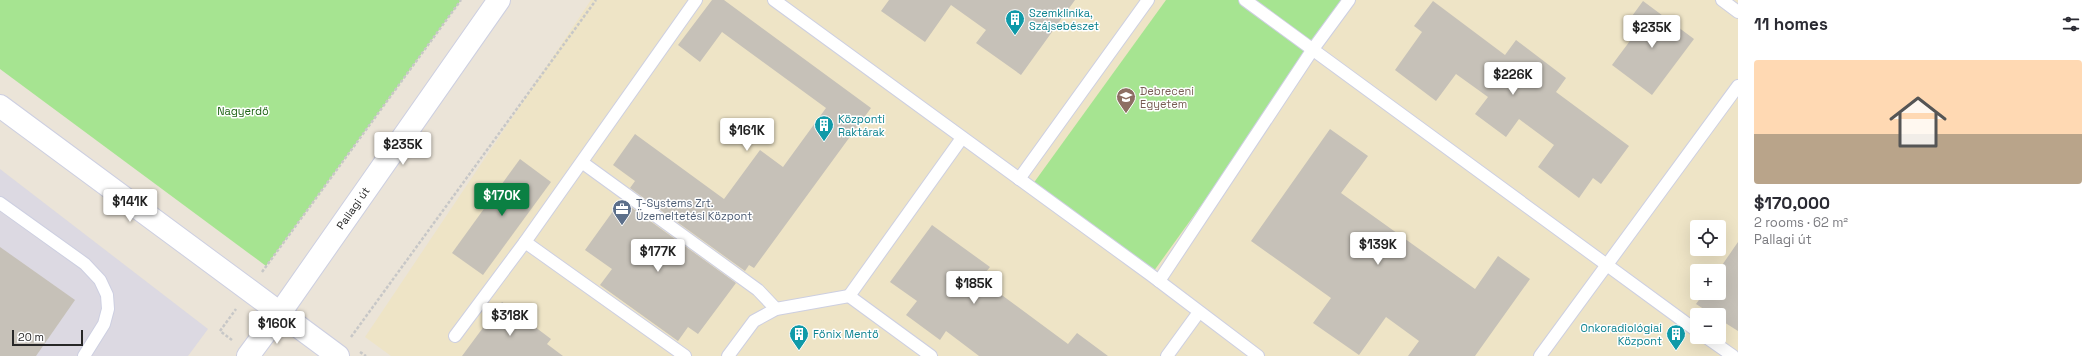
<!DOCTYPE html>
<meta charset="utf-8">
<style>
body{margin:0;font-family:"Space Grotesk",sans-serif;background:#f2f2f3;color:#2b2b33;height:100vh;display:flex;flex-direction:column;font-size:15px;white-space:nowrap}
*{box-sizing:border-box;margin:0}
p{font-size:13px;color:#7c7c81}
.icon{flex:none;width:22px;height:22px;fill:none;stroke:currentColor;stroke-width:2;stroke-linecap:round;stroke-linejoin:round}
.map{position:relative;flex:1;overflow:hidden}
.side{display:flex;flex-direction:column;background:#fff;width:360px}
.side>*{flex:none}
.buttons{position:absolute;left:1690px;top:220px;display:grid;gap:8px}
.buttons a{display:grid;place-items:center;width:36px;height:36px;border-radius:4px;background:#fff;box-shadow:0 4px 16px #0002;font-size:20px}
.scale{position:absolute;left:12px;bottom:10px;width:71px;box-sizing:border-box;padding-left:4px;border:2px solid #272727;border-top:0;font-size:11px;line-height:14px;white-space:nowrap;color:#272727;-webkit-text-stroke:3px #fff;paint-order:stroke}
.price{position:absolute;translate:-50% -34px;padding:0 9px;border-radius:4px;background:#fff;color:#222;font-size:13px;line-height:26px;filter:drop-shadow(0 1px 2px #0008)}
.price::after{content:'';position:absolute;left:50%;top:24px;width:12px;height:9px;margin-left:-6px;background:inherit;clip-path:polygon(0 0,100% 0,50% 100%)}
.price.selected{background:#0b8043;color:#fff}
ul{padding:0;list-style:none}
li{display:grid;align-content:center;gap:8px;height:212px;padding:0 16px}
li span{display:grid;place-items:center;height:124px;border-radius:4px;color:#555}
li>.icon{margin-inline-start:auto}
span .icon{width:72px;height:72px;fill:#fffc;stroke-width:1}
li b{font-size:17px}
h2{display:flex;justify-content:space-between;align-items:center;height:48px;padding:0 16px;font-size:17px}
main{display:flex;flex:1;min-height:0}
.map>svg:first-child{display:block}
.industrial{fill:#dcd9e2}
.education{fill:#eee4c6;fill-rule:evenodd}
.green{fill:#a6e491}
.building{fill:#c6c1b8}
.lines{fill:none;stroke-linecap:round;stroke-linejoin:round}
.service-casing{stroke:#cdcfe1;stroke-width:14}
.minor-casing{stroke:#cdcfe1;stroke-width:24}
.tertiary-casing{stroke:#cdcfe1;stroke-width:24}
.path{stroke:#c7c7c7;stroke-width:2.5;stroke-dasharray:3 2;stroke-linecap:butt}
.service{stroke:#fff;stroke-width:12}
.minor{stroke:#fff;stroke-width:22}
.tertiary{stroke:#fff;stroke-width:22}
.labels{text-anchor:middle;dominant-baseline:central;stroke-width:3;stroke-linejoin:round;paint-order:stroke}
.culture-label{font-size:11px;fill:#0d838f;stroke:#fff;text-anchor:start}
.education-label{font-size:11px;fill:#785e54;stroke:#fff;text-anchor:start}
.park-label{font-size:11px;fill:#206516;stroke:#fff}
.service-label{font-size:11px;fill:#4e5e75;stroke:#fff;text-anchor:start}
.street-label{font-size:11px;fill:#272727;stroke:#fff}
</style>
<main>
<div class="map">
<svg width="1738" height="356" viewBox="0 0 1738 356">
<rect width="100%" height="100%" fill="#ebe4d8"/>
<polygon class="industrial" points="0,169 208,329 188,356 0,356"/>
<path class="education" d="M 591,0 L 1738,0 L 1738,356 L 391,356 L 365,337 ZM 1697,227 L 1719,227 L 1719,249 L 1697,249 ZM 1697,271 L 1719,271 L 1719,293 L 1697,293 ZM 1697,315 L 1719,315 L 1719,337 L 1697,337 Z"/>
<g class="green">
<polygon points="0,0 461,0 266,266 0,69"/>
<polygon points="1166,0 1349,0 1151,275 1030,188"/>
</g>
<g class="building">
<polygon points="712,0 724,0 871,108 754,268 749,265 745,271 630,188 635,181 613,165 635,134 724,199 760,150 783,167 826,108 722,32 700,62 678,45"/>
<polygon points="889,0 1075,0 1021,75 976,43 986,30 951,5 925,42 881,11"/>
<polygon points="1433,1 1505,55 1516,40 1566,78 1556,92 1629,146 1601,184 1593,178 1579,198 1538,167 1554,145 1519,119 1506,137 1475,114 1488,97 1456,74 1436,101 1395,70 1422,32 1414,26"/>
<polygon points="1643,1 1694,39 1652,95 1612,65 1638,30 1627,23"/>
<polygon points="1330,129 1368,156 1341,193 1475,289 1498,256 1530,279 1475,356 1408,356 1419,341 1386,317 1359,355 1313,323 1331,298 1251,241"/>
<polygon points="520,159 551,182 483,275 452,253"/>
<polygon points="621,200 736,283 698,334 688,327 678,341 600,285 612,269 585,250"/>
<polygon points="932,225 990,267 980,279 1068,344 1077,333 1108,356 979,356 946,331 940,340 906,315 917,301 890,282"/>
<polygon points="1738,242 1738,331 1719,319 1719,315 1713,315 1696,304 1704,293 1719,293 1718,271"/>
<polygon points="0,247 75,300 36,356 0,356"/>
<polygon points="502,302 551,339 547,344 563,356 462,356"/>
</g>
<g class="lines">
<defs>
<g id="service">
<polyline points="774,0 1151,275 1258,356"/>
<polyline points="1245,0 1697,331"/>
<polyline points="1722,0 1738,12"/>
<polyline points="583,163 758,290 776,309"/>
<polyline points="1019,179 1148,0"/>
<polyline points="0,203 85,264 100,280 107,295 108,309 104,324 84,356"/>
<polyline points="525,242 696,0"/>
<polyline points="1159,281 1313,49 1349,0"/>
<polyline points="455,336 525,242 685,356"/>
<polyline points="1706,337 1733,356"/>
<polyline points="728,356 754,321 776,309 849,296"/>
<polyline points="931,356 849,296 962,138"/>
<polyline points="1167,356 1199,312"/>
<polyline points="1540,356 1738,86"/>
</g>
<polyline id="minor" points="0,106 280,313"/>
<g id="tertiary">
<polyline points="280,313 338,356"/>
<polyline points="248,356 280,313 499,0"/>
</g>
</defs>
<use href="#service" class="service-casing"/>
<use href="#minor" class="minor-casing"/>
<use href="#tertiary" class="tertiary-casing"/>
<g class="path">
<polyline points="262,272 461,0"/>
<polyline points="351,337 596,0"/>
<polyline points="232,340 220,331 236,309"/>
<polyline points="360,352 366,356"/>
</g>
<use href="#service" class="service"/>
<use href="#minor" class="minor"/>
<use href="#tertiary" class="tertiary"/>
</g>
<defs>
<symbol id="building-pin" viewBox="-11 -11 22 30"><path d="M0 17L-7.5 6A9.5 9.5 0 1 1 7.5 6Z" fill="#0f9aa8" stroke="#fff"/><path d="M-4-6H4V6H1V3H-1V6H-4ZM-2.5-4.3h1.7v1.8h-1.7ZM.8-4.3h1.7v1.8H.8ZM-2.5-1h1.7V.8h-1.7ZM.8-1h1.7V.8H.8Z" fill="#fff"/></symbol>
<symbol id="university-pin" viewBox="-11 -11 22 30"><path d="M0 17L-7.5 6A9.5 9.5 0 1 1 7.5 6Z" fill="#8d6e63" stroke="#fff"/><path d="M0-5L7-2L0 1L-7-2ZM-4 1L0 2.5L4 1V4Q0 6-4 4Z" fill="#fff"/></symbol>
<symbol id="office-pin" viewBox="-11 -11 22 30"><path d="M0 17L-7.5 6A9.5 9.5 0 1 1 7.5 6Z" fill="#5c6f8a" stroke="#fff"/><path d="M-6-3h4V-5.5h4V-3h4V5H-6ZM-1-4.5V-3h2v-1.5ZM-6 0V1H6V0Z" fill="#fff"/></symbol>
</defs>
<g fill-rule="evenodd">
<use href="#building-pin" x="1004" y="8" width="22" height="30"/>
<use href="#university-pin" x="1115" y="86" width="22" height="30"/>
<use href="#building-pin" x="813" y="114" width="22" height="30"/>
<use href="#office-pin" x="611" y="198" width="22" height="30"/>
<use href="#building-pin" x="788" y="323" width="22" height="30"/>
<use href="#building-pin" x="1665" y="323" width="22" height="30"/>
</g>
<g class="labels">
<g class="culture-label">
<text x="1029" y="13">Szemklinika,<tspan x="1029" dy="13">Szájsebészet</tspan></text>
<text x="838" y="119">Központi<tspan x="838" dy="13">Raktárak</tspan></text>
<text x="1662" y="328" text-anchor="end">Onkoradiológiai<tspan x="1662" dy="13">Központ</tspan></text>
<text x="813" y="334">Főnix Mentő</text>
</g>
<g class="education-label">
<text x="1140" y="91">Debreceni<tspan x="1140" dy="13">Egyetem</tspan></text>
</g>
<g class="park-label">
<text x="243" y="111">Nagyerdő</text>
</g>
<g class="service-label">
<text x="636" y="203">T-Systems Zrt.<tspan x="636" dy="13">Üzemeltetési Központ</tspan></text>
</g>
<g class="street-label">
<text transform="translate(353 208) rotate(-55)">Pallagi út</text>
</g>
</g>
</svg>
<div class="buttons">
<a><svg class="icon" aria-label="locate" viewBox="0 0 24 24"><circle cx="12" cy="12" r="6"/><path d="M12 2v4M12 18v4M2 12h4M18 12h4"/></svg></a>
<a>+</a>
<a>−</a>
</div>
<div class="scale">20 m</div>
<b class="price" style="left:1652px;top:49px">$235K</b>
<b class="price" style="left:1513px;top:96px">$226K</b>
<b class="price" style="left:747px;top:152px">$161K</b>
<b class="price" style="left:403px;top:166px">$235K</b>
<b class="price selected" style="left:502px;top:217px">$170K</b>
<b class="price" style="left:130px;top:223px">$141K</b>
<b class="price" style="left:1378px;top:266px">$139K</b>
<b class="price" style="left:658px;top:273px">$177K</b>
<b class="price" style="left:974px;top:305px">$185K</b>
<b class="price" style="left:510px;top:337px">$318K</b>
<b class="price" style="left:277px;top:345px">$160K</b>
</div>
<section class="side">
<h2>11 homes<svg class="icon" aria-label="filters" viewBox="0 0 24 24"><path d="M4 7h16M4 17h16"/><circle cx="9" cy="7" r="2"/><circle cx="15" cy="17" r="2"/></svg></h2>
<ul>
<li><span style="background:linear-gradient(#ffd9b3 60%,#b9a48a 0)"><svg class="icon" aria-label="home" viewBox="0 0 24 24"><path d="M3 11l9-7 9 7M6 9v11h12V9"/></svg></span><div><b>$170,000</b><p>2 rooms · 62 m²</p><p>Pallagi út</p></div></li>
</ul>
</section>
</main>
